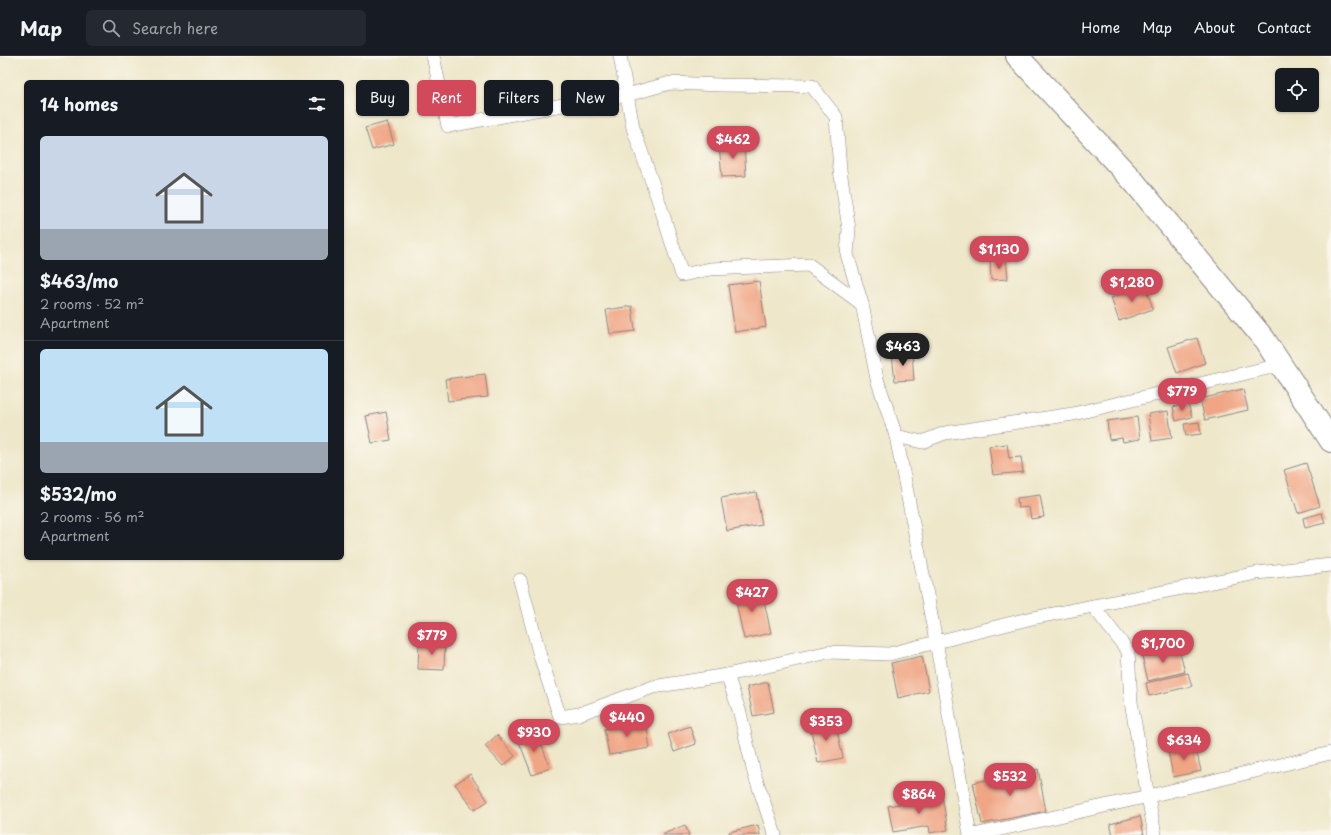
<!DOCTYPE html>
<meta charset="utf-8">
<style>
body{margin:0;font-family:"Playpen Sans",sans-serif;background:#242831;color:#f1f3f6;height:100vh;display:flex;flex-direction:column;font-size:15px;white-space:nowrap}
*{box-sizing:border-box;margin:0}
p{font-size:13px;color:#9ea1a6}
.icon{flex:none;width:22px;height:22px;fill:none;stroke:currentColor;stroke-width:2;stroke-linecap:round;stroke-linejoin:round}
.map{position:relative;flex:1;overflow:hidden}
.drawer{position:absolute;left:24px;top:24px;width:320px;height:480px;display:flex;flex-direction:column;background:#171b24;border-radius:6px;box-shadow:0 1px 3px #0004}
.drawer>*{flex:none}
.guide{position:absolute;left:356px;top:24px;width:380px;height:36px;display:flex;gap:8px}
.controls{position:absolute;left:1275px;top:12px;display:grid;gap:8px}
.controls a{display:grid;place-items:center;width:44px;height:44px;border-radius:6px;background:#171b24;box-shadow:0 1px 3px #0004;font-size:20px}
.price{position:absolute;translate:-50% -34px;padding:0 9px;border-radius:14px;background:#d1495b;color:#fff;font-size:13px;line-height:26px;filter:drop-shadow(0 1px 2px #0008)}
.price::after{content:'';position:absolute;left:50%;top:24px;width:12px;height:9px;margin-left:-6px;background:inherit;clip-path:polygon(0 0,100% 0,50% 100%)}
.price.selected{background:#222;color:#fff}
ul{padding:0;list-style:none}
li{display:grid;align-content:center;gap:8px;height:212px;padding:0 16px}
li+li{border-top:1px solid #363941}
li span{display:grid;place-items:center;height:124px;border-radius:6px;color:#555}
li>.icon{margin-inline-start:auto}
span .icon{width:72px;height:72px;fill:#fffc;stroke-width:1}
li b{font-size:17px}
h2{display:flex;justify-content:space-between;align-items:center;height:48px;padding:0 16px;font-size:17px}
.chip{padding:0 14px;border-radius:6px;background:#171b24;box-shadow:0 1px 3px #0004;font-size:14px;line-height:36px}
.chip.selected{background:#d1495b;color:#fff}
header{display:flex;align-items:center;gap:24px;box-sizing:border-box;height:56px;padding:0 20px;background:#171b24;border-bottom:1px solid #363941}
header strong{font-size:19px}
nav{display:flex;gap:22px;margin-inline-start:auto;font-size:14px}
.search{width:280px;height:36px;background:#242831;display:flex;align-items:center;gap:10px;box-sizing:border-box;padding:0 14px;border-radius:6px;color:#9ea1a6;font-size:15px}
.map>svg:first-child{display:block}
.building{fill:#f0a685}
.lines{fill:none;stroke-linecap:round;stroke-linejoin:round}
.service-casing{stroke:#888482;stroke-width:14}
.tertiary-casing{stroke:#888482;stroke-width:24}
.service{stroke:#fff;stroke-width:13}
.tertiary{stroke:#fff;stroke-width:22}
</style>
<header>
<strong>Map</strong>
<div class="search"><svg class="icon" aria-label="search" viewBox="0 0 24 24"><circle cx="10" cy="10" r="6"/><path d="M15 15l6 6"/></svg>Search here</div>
<nav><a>Home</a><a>Map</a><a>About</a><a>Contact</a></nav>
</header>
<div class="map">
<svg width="1331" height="779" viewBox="0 0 1331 779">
<rect width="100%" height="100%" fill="#fbf7ec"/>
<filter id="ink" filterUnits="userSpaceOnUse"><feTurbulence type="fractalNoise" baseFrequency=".025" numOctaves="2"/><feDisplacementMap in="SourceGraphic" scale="8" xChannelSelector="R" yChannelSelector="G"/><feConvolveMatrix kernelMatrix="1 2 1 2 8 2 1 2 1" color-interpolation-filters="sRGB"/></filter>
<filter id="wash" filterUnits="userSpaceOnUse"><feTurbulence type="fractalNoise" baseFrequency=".012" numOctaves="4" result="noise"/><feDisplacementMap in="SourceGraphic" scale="16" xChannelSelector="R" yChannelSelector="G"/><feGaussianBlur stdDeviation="0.9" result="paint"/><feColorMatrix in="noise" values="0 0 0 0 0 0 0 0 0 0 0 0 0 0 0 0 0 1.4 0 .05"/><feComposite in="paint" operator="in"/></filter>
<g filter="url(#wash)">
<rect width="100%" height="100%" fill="#eee7ca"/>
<g id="blocks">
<g class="building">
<polygon points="387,66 394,88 372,94 365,72"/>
<polygon points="744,86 746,120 722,121 719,88"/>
<polygon points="1006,203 1008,223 991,224 990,204"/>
<polygon points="759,225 766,271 735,276 728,229"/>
<polygon points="1145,229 1153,253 1119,265 1111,242"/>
<polygon points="632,250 635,275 610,278 606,254"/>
<polygon points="1197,282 1205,307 1177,317 1168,291"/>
<polygon points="912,297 914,324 895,325 892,299"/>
<polygon points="485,318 488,341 448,345 445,323"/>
<polygon points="1243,333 1248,354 1205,364 1200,343"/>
<polygon points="1188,347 1192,361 1176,365 1173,351"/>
<polygon points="1168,355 1172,382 1152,385 1148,358"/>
<polygon points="386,356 391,384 372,387 366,360"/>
<polygon points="1137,361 1140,383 1123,386 1122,382 1109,384 1107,365"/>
<polygon points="1199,366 1201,378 1186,380 1184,368"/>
<polygon points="1007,388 1009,402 1021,401 1023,416 993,419 989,390"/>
<polygon points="1306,407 1320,450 1298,457 1284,414"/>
<polygon points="756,436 762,469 727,475 721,442"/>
<polygon points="1040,439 1044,461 1031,463 1029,451 1018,452 1017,442"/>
<polygon points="1322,457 1325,467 1305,472 1303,462"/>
<polygon points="761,531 771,577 744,583 734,537"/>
<polygon points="419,587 445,588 444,614 418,613"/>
<polygon points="1179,592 1185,616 1148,625 1142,600"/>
<polygon points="922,600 929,635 898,642 891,607"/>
<polygon points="1188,617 1192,630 1149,640 1146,627"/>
<polygon points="768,626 774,656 753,660 747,631"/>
<polygon points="835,665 843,702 818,707 810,670"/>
<polygon points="646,666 650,692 609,699 604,673"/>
<polygon points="690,670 696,688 674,696 668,678"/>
<polygon points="537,676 550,712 532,719 518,683"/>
<polygon points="497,679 515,700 503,710 485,690"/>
<polygon points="1195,688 1201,715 1173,721 1168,694"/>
<polygon points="1038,713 1046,755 982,768 973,727"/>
<polygon points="470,718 488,745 474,754 455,728"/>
<polygon points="942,740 948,774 930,777 929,770 893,776 888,750"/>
<polygon points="1140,760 1144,779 1113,779 1110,768"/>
<polygon points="685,769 689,779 661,779"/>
<polygon points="758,769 760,779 729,779 729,776"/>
</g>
</g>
</g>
<g filter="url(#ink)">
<use href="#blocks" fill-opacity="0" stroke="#888482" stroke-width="1"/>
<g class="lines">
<defs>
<g id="service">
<polyline points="433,0 448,70 574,47 627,39 670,27 720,29 812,30 836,61 840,114 849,173 847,198 862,248"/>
<polyline points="620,0 633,72 659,146 682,219 710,213 809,209 862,248 877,323 896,380 936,585 970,779"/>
<polyline points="896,380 922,386 945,377 1073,358 1280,309"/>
<polyline points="520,524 540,600 560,661 579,658 653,631 727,619 740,657 754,717 775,779"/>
<polyline points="1093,550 1257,517 1331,509"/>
<polyline points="727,619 829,596 889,598 1028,563 1093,550 1128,595 1131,646 1155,779"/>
<polyline points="974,779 1149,740 1331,697"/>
</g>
<polyline id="tertiary" points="1017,0 1135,127 1264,283 1331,385"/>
</defs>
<use href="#service" class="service-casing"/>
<use href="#tertiary" class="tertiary-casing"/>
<use href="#service" class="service"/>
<use href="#tertiary" class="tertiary"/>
</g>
</g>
</svg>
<div class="controls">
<a><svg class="icon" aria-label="locate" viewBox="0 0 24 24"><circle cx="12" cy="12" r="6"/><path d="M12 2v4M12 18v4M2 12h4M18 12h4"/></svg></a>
</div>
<b class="price" style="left:733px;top:104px">$462</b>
<b class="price" style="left:999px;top:214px">$1,130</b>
<b class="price" style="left:1132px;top:247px">$1,280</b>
<b class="price selected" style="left:903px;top:311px">$463</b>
<b class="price" style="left:1182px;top:356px">$779</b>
<b class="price" style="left:752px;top:557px">$427</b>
<b class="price" style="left:432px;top:600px">$779</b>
<b class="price" style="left:1163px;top:608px">$1,700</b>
<b class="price" style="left:627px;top:682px">$440</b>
<b class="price" style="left:826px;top:686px">$353</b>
<b class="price" style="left:534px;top:697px">$930</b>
<b class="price" style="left:1184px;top:705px">$634</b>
<b class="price" style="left:1010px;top:741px">$532</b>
<b class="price" style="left:919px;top:759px">$864</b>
<div class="guide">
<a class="chip">Buy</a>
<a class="chip selected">Rent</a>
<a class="chip">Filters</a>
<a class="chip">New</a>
</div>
<section class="drawer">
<h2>14 homes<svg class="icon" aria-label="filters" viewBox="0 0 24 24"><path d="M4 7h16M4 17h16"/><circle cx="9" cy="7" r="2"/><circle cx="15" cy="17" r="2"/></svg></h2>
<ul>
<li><span style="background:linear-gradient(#c9d6e8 75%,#9aa5b1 0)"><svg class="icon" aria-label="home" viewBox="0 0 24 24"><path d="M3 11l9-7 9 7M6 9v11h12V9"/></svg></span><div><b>$463/mo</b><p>2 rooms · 52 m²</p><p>Apartment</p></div></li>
<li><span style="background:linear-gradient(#bfe0f5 75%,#9aa5b1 0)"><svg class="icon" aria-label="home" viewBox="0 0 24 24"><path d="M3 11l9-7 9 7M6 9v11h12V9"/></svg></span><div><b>$532/mo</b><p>2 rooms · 56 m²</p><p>Apartment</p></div></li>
</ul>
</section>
</div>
